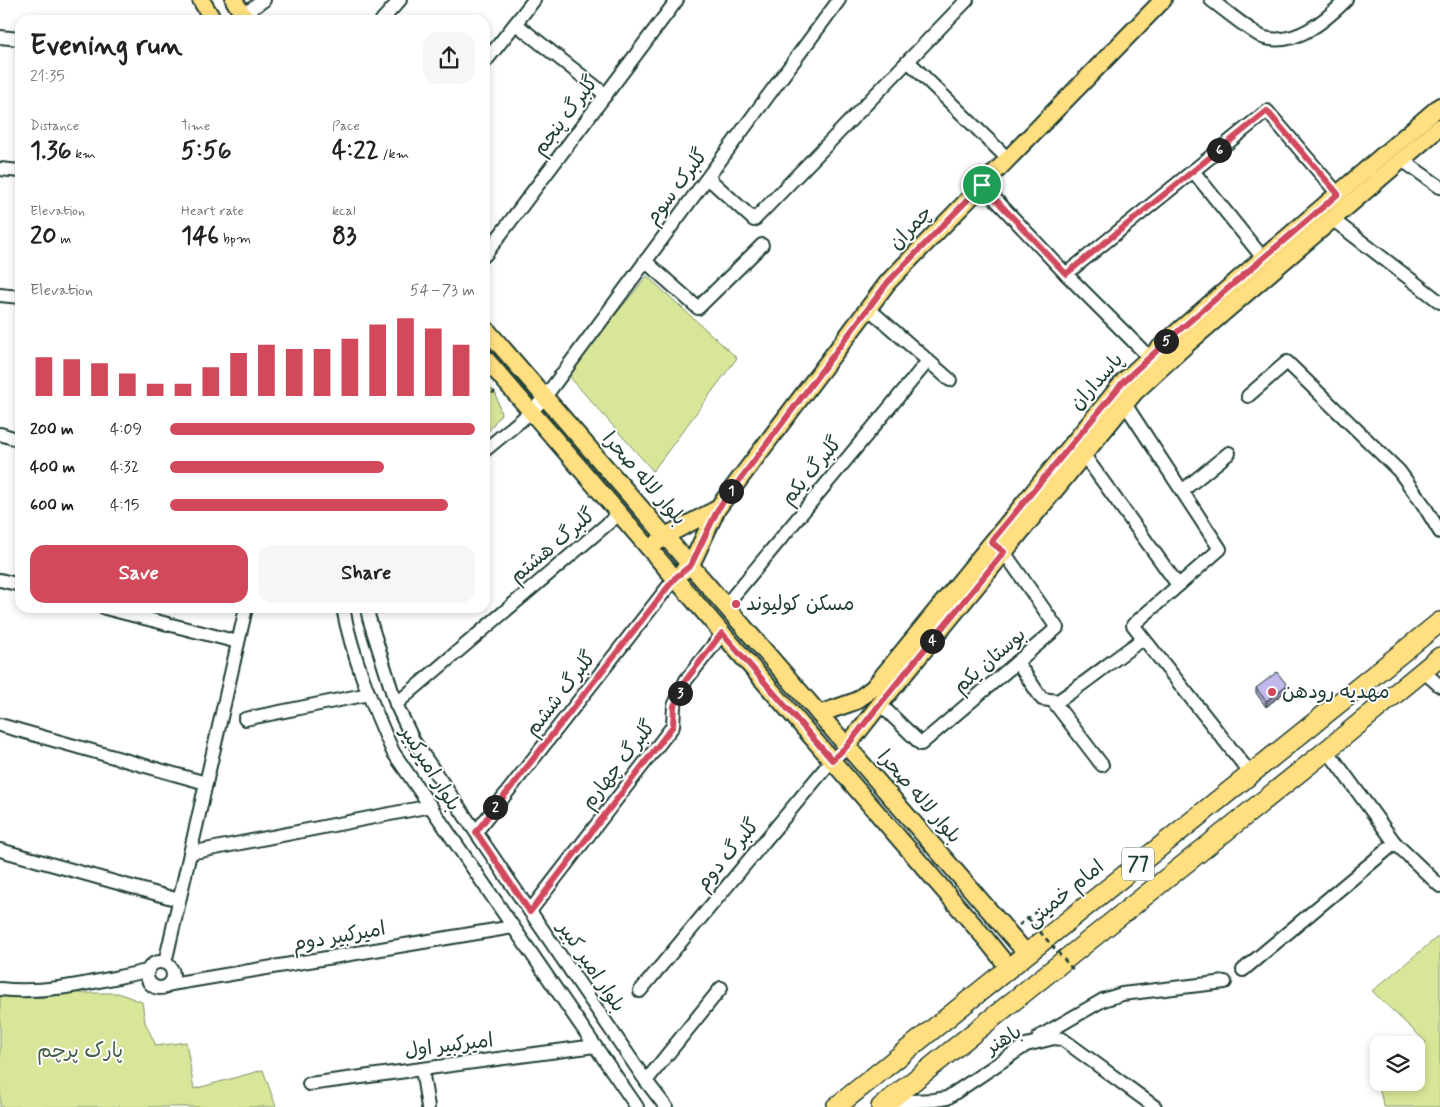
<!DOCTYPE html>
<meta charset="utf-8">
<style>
:root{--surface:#fff;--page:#f6f6f6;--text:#222;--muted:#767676;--accent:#d1495b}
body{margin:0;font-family:Mynerve,"Playpen Sans Arabic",sans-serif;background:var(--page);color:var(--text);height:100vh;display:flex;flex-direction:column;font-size:19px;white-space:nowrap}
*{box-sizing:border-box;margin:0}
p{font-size:16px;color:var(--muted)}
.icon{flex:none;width:28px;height:28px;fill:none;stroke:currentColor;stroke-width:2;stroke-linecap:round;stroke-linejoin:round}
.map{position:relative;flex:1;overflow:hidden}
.sheet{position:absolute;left:15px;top:15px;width:475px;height:598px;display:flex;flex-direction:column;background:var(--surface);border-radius:15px;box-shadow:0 2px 8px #0003}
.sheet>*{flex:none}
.controls{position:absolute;left:1370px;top:1036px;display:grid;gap:10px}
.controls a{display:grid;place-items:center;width:55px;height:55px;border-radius:10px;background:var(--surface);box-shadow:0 2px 8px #0003;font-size:25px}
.pin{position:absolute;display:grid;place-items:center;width:42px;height:42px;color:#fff;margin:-21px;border:2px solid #fff;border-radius:50%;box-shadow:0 1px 5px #0007}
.km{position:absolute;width:25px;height:25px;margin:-12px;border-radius:50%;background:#222;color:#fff;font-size:14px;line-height:25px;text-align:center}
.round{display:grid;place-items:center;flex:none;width:52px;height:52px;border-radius:15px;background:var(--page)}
.summary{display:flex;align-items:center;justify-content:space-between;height:85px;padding:0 15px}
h1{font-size:28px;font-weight:700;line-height:38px}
.stats{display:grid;grid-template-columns:repeat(3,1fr);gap:8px;height:85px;padding:5px 15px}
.stats div{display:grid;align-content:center}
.stats b{font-size:25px;font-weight:700}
.stats small{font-size:14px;font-weight:400}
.stats p{font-size:14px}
.chart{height:140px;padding:10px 15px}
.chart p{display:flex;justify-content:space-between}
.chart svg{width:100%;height:90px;margin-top:5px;stroke:var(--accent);stroke-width:6}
.primary-button{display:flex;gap:10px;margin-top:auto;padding:10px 15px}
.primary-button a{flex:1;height:58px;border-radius:15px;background:var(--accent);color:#fff;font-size:20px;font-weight:700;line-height:58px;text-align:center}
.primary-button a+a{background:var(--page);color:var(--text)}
ul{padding:0 15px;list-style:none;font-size:16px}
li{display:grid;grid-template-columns:80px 60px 1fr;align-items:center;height:38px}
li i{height:12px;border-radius:6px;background:var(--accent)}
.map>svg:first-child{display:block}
.green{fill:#d8e699;stroke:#7c9266}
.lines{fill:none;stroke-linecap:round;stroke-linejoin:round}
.minor-casing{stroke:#1f3d34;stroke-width:16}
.major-casing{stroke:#1f3d34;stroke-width:20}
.highway-casing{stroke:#1f3d34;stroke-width:22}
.path{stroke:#1f3d34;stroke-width:2.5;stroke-dasharray:5 4;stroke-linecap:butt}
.minor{stroke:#fff;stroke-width:12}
.major{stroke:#ffdf80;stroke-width:16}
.highway{stroke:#ffdf80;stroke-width:19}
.path-bridge{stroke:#1f3d34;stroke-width:2.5;stroke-dasharray:5 4;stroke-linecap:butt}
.wall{fill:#a79ec8;stroke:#1f3d34}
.shaded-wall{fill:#8881a3;stroke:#1f3d34}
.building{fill:#c2b8e9;stroke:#1f3d34}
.route-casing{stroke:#fff;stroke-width:10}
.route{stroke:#d1495b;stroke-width:6}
.poi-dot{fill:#d1495b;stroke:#fff;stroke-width:2}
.labels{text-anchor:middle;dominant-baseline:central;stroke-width:4;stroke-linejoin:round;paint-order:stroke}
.shield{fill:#fff;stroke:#627771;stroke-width:1}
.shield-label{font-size:19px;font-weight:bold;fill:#1f3d34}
.street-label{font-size:20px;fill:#1f3d34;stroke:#fff}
.poi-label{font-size:20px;fill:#1f3d34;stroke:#fff;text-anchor:start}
.park-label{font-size:20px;fill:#445f48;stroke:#fff}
</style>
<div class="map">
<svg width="1440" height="1107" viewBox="0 0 1440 1107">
<rect width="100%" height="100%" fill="#fff"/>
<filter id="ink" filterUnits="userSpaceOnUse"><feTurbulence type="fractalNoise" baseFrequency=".02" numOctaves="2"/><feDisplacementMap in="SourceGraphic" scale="10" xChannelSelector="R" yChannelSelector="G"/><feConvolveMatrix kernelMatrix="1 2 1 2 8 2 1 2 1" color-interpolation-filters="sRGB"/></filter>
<g filter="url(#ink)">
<g class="green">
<path d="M647,276L737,358L653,471L567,374Z"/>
<path d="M485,382L496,394L501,414L485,436Z"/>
<path d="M1440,935V1107H1384L1376,1076L1379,1074V1082H1416V1049L1426,1042L1372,991Z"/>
<path d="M0,993H118L142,1002L145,1022L156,1046L186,1042L194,1089L263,1070L276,1107H0Z"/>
</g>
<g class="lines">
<g class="minor-casing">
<g id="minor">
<path d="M1211,0C1221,7 1256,36 1265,38C1296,46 1326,20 1346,0"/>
<path d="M243,15L264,0"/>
<path d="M382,20L400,0"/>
<path d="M516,24L606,95"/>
<path d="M0,37L20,39"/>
<path d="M908,61L1008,159"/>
<path d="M485,62L534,0"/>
<path d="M1402,160L1440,187"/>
<path d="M0,169L20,171"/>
<path d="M1193,171L1263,258"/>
<path d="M708,178L754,220L967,0"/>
<path d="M982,185L1066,274L1149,357"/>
<path d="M1332,219L1440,302"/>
<path d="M485,255L677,0"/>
<path d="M645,261L698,308L762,245"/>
<path d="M1066,274L1267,111L1338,194"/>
<path d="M0,295L20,297"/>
<path d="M868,308L950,380"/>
<path d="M1248,396L1287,362L1399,471L1423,504L1440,532"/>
<path d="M1125,404L1220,549L1133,625L1251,774"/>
<path d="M0,434L20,440"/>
<path d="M485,450L531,412L545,397L839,0"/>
<path d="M1083,454L1178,585"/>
<path d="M1182,491L1229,453"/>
<path d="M0,580L20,585"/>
<path d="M725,606L928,361"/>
<path d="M105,608L238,642"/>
<path d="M343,608C352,656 373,707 393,752L637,1107"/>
<path d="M367,608L369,618L396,704L413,740L646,1081L666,1107"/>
<path d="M1017,662L1042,699L1058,701C1087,682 1114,659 1143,639"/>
<path d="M1423,671L1440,686"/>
<path d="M1053,701L1102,765"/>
<path d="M396,704L619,514"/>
<path d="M880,704L921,744L1057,628L1004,552"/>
<path d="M245,719L369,694"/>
<path d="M0,725L206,783"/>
<path d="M1327,750L1395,843L1440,886"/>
<path d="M476,832L675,578"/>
<path d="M0,850L179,900"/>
<path d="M190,853L431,806"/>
<path d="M530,911L673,726L674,706L686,680L723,633"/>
<circle cx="160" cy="975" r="13"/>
<path d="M165,963L246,608"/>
<path d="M1243,970L1395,843"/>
<path d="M171,984L513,927"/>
<path d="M0,989C49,995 100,980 148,971"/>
<path d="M640,991L832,760L847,746"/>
<path d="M1039,1037L1103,1000L1122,994L1225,982"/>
<path d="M422,1069L428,1107"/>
<path d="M646,1081L721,988"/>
<path d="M309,1084L595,1046"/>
<path d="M888,1102L934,1100L947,1098L1026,1045L1054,1038L1062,1039L1069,1044L1155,1107"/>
</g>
</g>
<g class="major-casing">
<g id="major">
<path d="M201,0L213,20"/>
<path d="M234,0L246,20"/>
<path d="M485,328L1027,954"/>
<path d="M485,358L985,938L1009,968"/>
<path d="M717,509L888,282L1163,0"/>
<path d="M658,542L665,536L717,509L691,565L683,571"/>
<path d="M819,714L856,701L873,688L1124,381L1176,333L1440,106"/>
<path d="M847,746L880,704L1135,392L1186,345L1440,127"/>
</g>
</g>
<g class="highway-casing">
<g id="highway">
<path d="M836,1107L1440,622"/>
<path d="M881,1107L1327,750L1440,657"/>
</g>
</g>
<g class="path">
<path d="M485,399L495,391"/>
<path d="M1019,925L1037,911L1044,920"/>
</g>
<use href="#minor" class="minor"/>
<use href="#major" class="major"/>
<use href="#highway" class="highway"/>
<path class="path-bridge" d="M1028,918L1075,972"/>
</g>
<path class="wall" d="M1256,688L1287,690L1266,707L1256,693Z"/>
<path class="shaded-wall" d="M1287,685V690L1266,707V701Z"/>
<path class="building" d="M1277,672L1287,685L1266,701L1256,688Z"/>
</g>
<g class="lines" filter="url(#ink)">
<g class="route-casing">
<path id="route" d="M1267,111L1338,194L1176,333L1124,381L991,542L1004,552L880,704L847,746L832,760L722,633L686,680L674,706L673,726L530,912L476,832L675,578L691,565L718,509L888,282L982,185L1066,274Z"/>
</g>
<use href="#route" class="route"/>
</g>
<g class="poi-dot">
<circle cx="736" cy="604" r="5"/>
<circle cx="1272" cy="692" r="5"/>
</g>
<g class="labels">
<rect class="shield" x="1122" y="847.5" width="32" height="33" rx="4"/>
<g class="shield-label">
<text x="1138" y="864">77</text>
</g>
<g class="street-label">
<text transform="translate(566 116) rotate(-53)">گلبرگ پنجم</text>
<text transform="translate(677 187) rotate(-53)">گلبرک سوم</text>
<text transform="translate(911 228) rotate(-46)">چمران</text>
<text transform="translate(1097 382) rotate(-48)">پاسداران</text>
<text transform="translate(812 471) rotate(-50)">گلبرگ یکم</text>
<text transform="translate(644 479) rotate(49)">بلوار لاله صحرا</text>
<text transform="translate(553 546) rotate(-40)">گلبرگ هشتم</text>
<text transform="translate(990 661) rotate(-41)">بوستان یکم</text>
<text transform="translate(561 694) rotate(-52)">گلبرگ ششم</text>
<text transform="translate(619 765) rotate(-52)">گلبرگ چهارم</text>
<text transform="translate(430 769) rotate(58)">بلوار امیرکبیر</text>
<text transform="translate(919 797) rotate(49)">بلوار لاله صحرا</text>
<text transform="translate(728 855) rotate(-50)">گلبرگ دوم</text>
<text transform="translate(1065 894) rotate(-39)">امام خمینی</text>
<text transform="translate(339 937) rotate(-10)">امیرکبیر دوم</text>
<text transform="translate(591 967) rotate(56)">بلوار امیر کبیر</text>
<text transform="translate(1004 1040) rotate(-31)">باهنر</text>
<text transform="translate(449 1046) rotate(-7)">امیرکبیر اول</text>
</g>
<g class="poi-label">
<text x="746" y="604">مسکن کولیوند</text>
<text x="1282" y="692">مهدیه رودهن</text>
</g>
<g class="park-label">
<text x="80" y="1051">پارک پرچم</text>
</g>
</g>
</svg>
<div class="controls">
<a><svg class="icon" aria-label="layers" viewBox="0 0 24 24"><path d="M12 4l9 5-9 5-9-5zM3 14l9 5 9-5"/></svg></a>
</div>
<div class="pin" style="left:982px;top:185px;background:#1e9e55"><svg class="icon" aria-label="arrive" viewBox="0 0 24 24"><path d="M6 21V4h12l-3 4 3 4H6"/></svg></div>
<b class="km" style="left:731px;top:491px">1</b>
<b class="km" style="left:495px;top:807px">2</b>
<b class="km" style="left:680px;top:693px">3</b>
<b class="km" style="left:932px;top:641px">4</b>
<b class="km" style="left:1166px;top:341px">5</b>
<b class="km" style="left:1219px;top:150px">6</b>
<section class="sheet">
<div class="summary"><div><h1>Evening run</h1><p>21:35</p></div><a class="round"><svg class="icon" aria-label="share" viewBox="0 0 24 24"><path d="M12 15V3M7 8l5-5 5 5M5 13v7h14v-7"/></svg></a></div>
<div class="stats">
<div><p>Distance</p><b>1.36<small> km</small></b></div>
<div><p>Time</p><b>5:56</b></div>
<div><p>Pace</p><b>4:22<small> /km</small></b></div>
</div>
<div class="stats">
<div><p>Elevation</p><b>20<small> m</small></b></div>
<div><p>Heart rate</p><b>146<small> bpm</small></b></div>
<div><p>kcal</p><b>83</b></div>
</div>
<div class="chart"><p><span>Elevation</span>54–73 m</p>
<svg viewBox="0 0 160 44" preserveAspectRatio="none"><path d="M5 44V25M15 44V26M25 44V28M35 44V33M45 44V38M55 44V38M65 44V30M75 44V23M85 44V19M95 44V21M105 44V21M115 44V16M125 44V9M135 44V6M145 44V11M155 44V19"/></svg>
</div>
<ul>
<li><b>200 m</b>4:09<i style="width:100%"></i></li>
<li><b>400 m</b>4:32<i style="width:70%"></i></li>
<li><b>600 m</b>4:15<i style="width:91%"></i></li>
</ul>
<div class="primary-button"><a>Save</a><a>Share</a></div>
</section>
</div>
